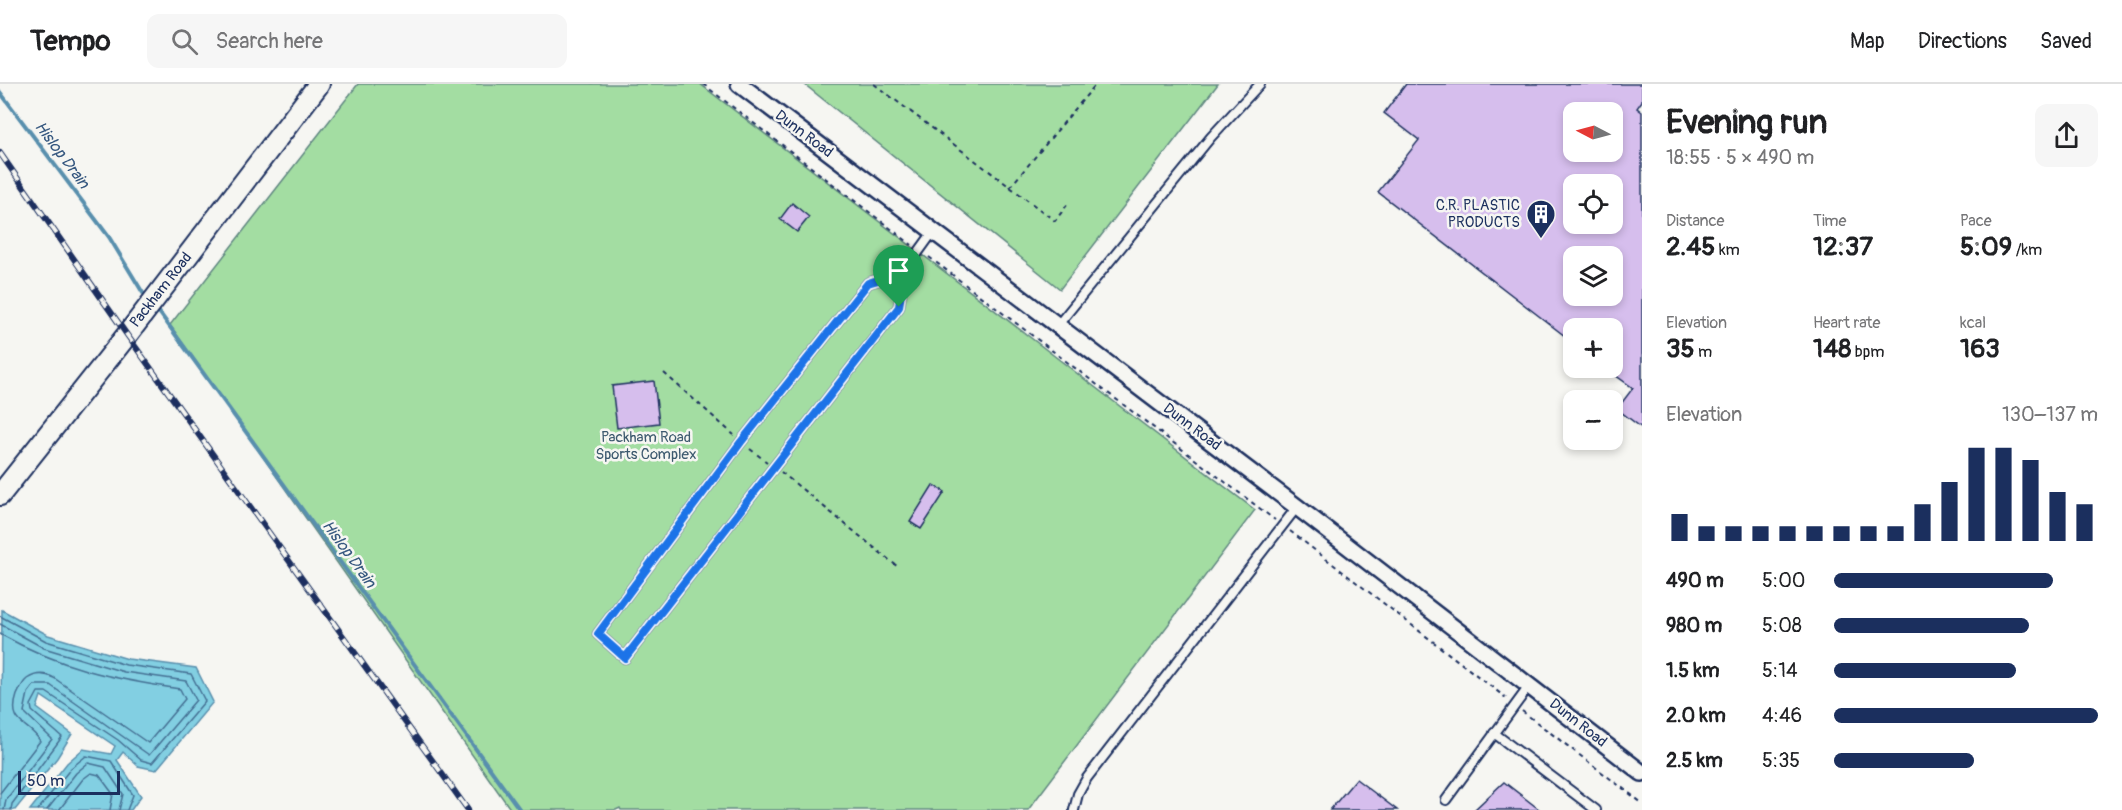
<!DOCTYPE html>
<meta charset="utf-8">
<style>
:root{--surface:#fff;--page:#f6f6f6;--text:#202124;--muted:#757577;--line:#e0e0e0;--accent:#1b2f5e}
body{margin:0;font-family:Pangolin,sans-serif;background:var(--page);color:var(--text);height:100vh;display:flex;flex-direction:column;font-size:22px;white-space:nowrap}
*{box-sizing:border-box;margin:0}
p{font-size:20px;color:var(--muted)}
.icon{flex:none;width:33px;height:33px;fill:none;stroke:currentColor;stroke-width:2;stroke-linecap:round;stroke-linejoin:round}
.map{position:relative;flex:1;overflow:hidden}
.panel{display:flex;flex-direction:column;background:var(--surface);width:480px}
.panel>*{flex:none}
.needle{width:39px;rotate:276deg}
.controls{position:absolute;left:1563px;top:18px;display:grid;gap:12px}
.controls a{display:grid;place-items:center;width:60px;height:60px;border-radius:12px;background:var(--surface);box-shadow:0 3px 9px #0003;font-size:30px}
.scale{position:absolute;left:18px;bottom:15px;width:102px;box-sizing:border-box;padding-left:6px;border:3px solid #1b2f5e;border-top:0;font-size:16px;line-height:21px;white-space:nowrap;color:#1b2f5e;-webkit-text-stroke:4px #f6f6f2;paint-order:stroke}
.pin{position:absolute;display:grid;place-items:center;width:51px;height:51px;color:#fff;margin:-62px -26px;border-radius:50% 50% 50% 0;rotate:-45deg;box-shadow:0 0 6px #0007}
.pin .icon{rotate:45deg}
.round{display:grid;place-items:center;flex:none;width:63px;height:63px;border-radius:12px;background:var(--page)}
.overview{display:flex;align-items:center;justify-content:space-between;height:102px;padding:0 24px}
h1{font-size:33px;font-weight:700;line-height:45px}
.metrics{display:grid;grid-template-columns:repeat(3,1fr);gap:9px;height:102px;padding:6px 24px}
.metrics div{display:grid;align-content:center}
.metrics b{font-size:26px;font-weight:700}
.metrics small{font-size:16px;font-weight:400}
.metrics p{font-size:16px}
.chart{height:168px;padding:12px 24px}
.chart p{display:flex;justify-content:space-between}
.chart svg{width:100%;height:108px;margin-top:6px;stroke:var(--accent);stroke-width:6}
ul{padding:0 24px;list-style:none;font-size:20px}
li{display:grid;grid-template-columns:96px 72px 1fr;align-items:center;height:45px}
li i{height:15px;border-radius:8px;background:var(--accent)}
header{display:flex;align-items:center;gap:36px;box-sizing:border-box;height:84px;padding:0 30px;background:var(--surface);border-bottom:2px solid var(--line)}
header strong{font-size:28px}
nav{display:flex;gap:33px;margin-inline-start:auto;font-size:21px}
.search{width:420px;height:54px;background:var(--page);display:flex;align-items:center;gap:15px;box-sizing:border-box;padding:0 21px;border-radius:12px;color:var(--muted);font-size:22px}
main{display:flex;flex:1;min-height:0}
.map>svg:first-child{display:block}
.green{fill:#a3dda2;stroke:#5f8680;stroke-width:1.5}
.water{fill:#82cfe2;stroke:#598fad;stroke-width:1.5}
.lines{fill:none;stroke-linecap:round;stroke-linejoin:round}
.shore{stroke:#446f93;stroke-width:1.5}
.stream{stroke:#598fad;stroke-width:4}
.building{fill:#d6beed;stroke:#1b2f5e;stroke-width:1.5;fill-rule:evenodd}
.service-casing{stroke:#1b2f5e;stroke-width:12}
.minor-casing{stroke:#1b2f5e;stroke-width:20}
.tertiary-casing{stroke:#1b2f5e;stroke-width:24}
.path{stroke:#1b2f5e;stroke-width:2;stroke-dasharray:4.5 4.5;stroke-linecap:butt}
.service{stroke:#f6f6f2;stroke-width:8}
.minor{stroke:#f6f6f2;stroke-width:15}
.tertiary{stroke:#f6f6f2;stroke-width:20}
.rail-casing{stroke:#1b2f5e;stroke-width:6}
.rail{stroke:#f6f6f2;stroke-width:4;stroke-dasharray:11;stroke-linecap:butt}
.route-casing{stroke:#fff;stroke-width:12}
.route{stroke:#1a73e8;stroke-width:8}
.labels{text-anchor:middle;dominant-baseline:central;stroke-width:5;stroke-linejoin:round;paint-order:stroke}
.street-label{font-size:15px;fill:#1b2f5e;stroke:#f6f6f2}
.poi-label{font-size:15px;fill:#1b2f5e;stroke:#f6f6f2;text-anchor:end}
.park-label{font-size:15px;fill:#3d5a6f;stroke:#f6f6f2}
.water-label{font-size:16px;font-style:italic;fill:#35577f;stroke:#f6f6f2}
</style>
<header>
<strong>Tempo</strong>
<div class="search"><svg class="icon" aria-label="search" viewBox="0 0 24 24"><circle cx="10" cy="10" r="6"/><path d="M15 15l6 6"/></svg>Search here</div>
<nav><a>Map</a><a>Directions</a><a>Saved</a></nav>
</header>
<main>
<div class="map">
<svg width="1642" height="726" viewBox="0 0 1642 726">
<rect width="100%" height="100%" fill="#f6f6f2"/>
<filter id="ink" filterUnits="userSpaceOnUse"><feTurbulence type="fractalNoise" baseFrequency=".0167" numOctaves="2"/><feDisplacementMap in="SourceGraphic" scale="12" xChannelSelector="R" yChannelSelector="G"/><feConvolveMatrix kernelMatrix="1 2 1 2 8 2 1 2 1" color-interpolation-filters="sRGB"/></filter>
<g filter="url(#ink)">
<g class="green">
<path d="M358,0H700L1255,426L1028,726H621L620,724L616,726H511L170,241Z"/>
<path d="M804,0H1218L1060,205Z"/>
</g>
<path class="water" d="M2,526L48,551L128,575L196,584L213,618L156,686L138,682L123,668L117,676L141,712L131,726H30L67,679L83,665L111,670L115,662L41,612L37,624L72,650L57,674L15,726H0Z"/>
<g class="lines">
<g class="shore">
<path d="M0,532L46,557L126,581L191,590L205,617L152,679L141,676L118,656L46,608H38L31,621L32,627L62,653L12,720L11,726"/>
<path d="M0,540L44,564L124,588L186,597L196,616L149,671L50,601H34L28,609L24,628L52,655L6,716L4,726"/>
<path d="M0,550C61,584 112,595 180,605L185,615L148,659L54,594C45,589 36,589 27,595C22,599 20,605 17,611C7,641 30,639 40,657L0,709"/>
<path d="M38,726L71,684L86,672L111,677L133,711L127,726"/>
<path d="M47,726L76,689L88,679L105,683L123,710L119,726"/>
<path d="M59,726L83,695L91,689L99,691L113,710L110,726"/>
</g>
<g class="stream">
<path d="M0,8L109,153L143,209"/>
<path d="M159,228L520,726"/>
</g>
</g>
<g class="building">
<path d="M1406,0H1642V17L1637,24L1642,28V344L1617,325L1633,304L1605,284H1612V244H1574V259L1378,108L1419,56L1384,29ZM1574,28H1612V68H1574ZM1574,100H1612V140H1574ZM1574,172H1612V212H1574Z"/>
<path d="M792,119L809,133L797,148L780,135Z"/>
<path d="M654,297L659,339L617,344L612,302Z"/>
<path d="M933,401L945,408L921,445L910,438Z"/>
<path d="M1356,695L1397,726H1330Z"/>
<path d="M1504,698L1540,726H1474Z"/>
</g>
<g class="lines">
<g class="service-casing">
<g id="service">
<path d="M904,188L868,199L741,358L598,550L625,574L899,223L904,188L933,148"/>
<path d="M1057,242L1211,53L1260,0"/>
<path d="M1494,649L1596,726"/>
<path d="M1446,716L1530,601"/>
<path d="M1074,726L1078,710L1087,694L1297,423"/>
</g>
</g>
<g class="minor-casing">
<path id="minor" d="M739,0L1297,423L1642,689"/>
</g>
<g class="tertiary-casing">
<path id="tertiary" d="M0,411L127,251L319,0"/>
</g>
<g class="path">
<path d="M703,0L912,161"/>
<path d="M874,0L1055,137L1070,117"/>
<path d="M1010,103L1096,0"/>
<path d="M929,173L1275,436"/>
<path d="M664,289L734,351"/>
<path d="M750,365L767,378"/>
<path d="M781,388L898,483"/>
<path d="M1290,447L1506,614"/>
<path d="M1522,627L1642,719"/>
</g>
<use href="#service" class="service"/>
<use href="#minor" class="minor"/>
<use href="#tertiary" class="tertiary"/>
<g class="rail-casing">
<path id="rail" d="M0,69L127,251L468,726"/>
</g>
<use href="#rail" class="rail"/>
</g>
</g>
<g class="lines" filter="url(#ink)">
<g class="route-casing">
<path id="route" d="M904,188L899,223L625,574L598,550L741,358L868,199Z"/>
</g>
<use href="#route" class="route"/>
</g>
<defs>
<g id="building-pin" transform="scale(1.5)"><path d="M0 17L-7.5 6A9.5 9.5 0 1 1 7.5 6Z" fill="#1b2f5e" stroke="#f6f6f2"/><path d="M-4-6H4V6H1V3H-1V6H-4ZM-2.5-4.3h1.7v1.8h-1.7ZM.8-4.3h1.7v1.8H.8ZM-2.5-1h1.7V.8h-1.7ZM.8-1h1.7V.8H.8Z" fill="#fff"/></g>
</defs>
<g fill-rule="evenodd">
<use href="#building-pin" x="1541" y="130"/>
</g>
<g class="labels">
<g class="street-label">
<text transform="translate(804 50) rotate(37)">Dunn Road</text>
<text transform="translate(161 206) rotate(-52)">Packham Road</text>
<text transform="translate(1192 343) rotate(37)">Dunn Road</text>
<text transform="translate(1578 639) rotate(38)">Dunn Road</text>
</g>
<g class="poi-label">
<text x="1520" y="121">C.R. PLASTIC<tspan x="1520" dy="17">PRODUCTS</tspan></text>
</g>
<g class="park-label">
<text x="646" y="353">Packham Road<tspan x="646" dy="17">Sports Complex</tspan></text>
</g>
<g class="water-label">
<text transform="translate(62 71) rotate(53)">Hislop Drain</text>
<text transform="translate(349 470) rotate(54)">Hislop Drain</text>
</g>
</g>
</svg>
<div class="controls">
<a><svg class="needle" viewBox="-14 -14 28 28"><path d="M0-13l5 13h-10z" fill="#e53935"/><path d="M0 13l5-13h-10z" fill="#757577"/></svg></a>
<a><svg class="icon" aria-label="locate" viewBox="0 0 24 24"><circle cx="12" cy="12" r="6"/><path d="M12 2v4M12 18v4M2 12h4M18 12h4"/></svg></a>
<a><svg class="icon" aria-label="layers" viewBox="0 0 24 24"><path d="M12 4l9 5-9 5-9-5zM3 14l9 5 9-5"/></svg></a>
<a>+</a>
<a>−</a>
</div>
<div class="scale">50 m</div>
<div class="pin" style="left:899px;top:223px;background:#1e9e55"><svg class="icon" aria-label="arrive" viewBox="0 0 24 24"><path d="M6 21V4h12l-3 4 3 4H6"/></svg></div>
</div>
<section class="panel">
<div class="overview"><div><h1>Evening run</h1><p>18:55 · 5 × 490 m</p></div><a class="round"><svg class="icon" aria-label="share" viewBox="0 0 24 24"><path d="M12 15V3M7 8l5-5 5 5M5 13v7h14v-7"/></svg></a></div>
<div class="metrics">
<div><p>Distance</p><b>2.45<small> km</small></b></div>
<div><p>Time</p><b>12:37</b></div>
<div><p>Pace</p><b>5:09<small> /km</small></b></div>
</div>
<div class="metrics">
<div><p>Elevation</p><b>35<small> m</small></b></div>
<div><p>Heart rate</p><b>148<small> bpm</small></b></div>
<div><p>kcal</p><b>163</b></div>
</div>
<div class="chart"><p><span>Elevation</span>130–137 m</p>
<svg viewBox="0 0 160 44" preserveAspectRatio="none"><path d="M5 44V33M15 44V38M25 44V38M35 44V38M45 44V38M55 44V38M65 44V38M75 44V38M85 44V38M95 44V29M105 44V20M115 44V6M125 44V6M135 44V11M145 44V24M155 44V29"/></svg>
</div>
<ul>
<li><b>490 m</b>5:00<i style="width:83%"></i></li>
<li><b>980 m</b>5:08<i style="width:74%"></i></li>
<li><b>1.5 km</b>5:14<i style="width:69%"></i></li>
<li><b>2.0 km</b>4:46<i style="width:100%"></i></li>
<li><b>2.5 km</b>5:35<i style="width:53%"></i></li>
</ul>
</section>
</main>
